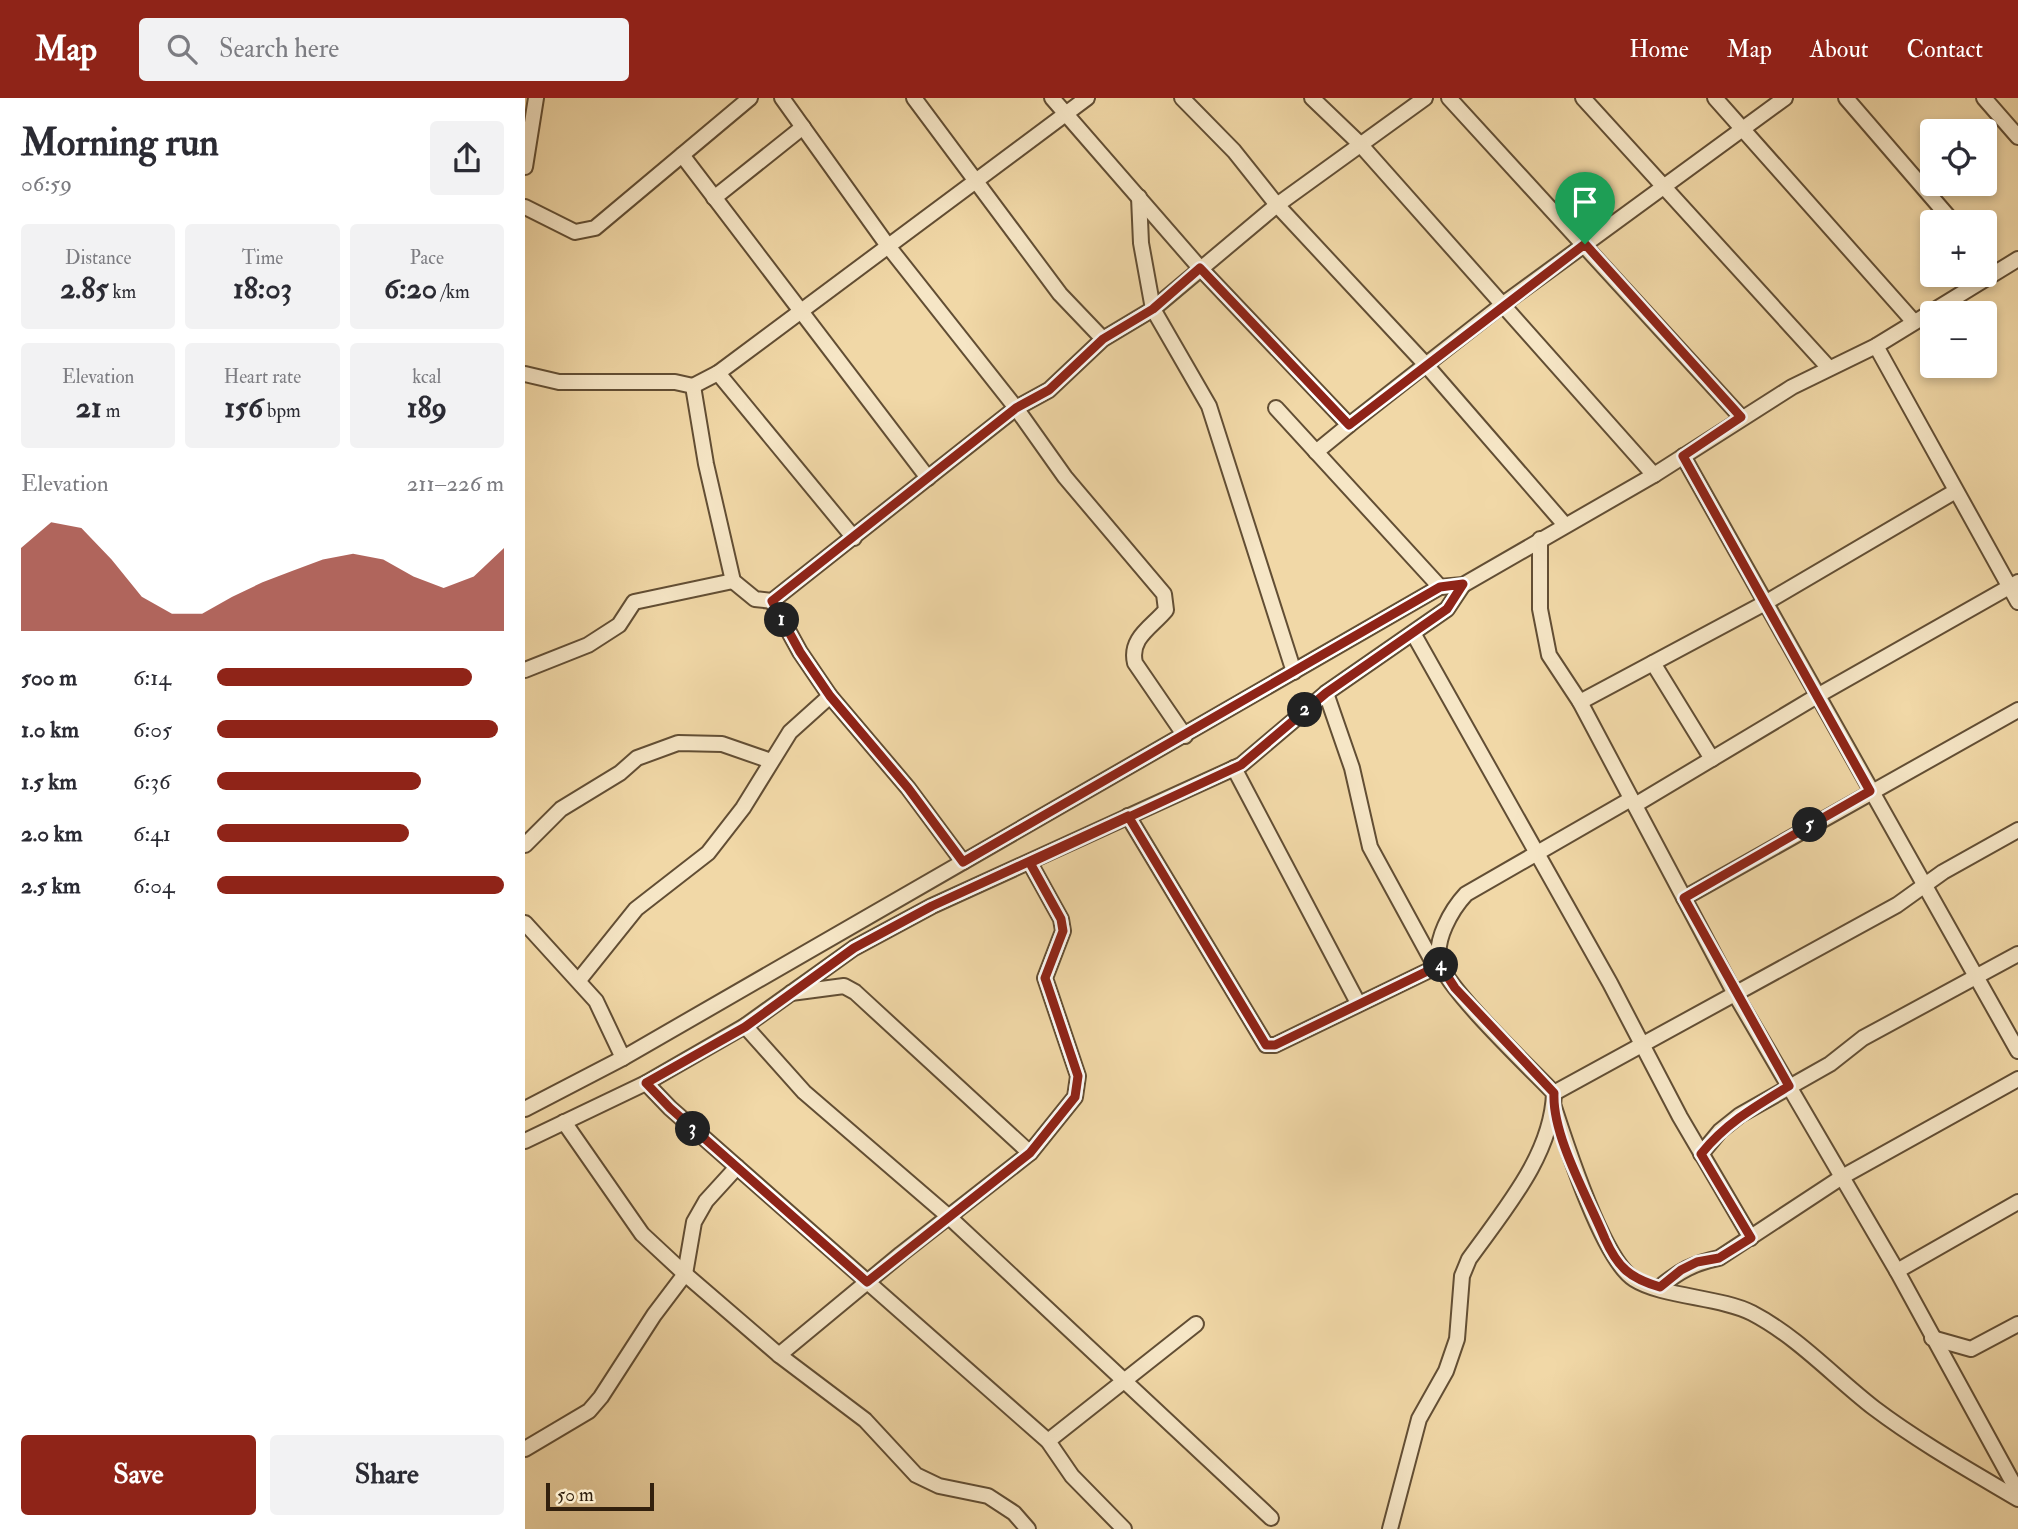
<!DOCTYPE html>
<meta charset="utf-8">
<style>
:root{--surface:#fff;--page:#f2f2f3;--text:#2b2b33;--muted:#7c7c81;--accent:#8f2418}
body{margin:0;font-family:"IM FELL Double Pica",serif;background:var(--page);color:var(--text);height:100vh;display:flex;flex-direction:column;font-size:26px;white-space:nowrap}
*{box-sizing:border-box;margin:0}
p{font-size:23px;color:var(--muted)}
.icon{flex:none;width:38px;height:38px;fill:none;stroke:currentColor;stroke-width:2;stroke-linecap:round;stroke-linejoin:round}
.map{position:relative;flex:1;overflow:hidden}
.panel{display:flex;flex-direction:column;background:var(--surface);width:525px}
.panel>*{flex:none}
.buttons{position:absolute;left:1395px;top:21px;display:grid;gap:14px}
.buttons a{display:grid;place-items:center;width:77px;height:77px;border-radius:7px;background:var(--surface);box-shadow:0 4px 10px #0003;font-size:35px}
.scale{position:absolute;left:21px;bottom:18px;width:108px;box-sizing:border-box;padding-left:7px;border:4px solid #32200d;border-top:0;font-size:19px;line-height:24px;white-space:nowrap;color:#32200d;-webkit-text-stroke:5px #f6e6c6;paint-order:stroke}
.pin{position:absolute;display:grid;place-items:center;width:60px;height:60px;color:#fff;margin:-72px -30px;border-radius:50% 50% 50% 0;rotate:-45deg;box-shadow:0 0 7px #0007}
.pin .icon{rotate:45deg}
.km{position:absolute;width:35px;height:35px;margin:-18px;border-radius:50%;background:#222;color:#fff;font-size:19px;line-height:35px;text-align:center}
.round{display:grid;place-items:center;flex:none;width:74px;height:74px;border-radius:7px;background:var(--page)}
.headline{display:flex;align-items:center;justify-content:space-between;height:119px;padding:0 21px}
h1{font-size:38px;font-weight:700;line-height:52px}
.stats{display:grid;grid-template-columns:repeat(3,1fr);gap:10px;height:119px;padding:7px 21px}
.stats div{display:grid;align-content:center;border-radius:7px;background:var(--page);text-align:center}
.stats b{font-size:30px;font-weight:700}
.stats small{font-size:19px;font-weight:400}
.stats p{font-size:19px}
.chart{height:196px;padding:14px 21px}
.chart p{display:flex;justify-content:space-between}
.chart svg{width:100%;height:126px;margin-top:7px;fill:var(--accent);opacity:.7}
.primary-button{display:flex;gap:14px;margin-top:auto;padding:14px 21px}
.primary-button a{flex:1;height:80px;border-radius:7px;background:var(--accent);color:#fff;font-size:28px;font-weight:700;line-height:80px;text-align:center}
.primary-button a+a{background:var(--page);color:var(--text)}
ul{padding:0 21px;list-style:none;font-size:23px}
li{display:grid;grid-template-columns:112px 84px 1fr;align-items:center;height:52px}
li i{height:18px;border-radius:9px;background:var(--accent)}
header{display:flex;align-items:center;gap:42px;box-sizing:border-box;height:98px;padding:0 35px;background:var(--accent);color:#fff}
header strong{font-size:33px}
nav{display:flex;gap:38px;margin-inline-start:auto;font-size:24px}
.search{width:490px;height:63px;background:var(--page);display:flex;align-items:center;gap:18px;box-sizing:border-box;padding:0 24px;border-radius:7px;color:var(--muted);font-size:26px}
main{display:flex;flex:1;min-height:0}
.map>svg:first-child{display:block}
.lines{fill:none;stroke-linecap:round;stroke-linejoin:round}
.minor-casing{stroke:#624e34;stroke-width:18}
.minor{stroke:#f6e6c6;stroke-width:14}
.route-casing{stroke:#fff;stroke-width:14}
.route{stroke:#8f2418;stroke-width:9}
</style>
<header>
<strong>Map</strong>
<div class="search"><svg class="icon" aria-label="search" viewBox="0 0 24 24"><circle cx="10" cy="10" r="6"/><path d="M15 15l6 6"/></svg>Search here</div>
<nav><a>Home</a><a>Map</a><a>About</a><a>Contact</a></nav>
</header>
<main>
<section class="panel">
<div class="headline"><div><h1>Morning run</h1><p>06:59</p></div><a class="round"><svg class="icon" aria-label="share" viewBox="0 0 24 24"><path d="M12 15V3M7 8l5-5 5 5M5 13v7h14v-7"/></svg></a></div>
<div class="stats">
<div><p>Distance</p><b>2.85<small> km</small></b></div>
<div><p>Time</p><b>18:03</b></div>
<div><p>Pace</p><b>6:20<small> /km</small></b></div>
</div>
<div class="stats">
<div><p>Elevation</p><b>21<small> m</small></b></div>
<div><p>Heart rate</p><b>156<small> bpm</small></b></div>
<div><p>kcal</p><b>189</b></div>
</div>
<div class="chart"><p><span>Elevation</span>211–226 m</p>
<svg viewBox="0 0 160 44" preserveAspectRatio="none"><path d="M0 44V15L10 6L20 8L30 19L40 32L50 38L60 38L70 32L80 27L90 23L100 19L110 17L120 19L130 25L140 29L150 25L160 15V44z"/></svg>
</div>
<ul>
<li><b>500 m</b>6:14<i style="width:89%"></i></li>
<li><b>1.0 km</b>6:05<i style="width:98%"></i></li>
<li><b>1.5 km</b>6:36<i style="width:71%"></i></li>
<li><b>2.0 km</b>6:41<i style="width:67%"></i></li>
<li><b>2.5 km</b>6:04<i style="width:100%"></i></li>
</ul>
<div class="primary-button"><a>Save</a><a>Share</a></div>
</section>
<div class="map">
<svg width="1493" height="1431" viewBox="0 0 1493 1431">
<rect width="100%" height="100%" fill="#f1d8a7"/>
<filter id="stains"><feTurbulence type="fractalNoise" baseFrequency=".00286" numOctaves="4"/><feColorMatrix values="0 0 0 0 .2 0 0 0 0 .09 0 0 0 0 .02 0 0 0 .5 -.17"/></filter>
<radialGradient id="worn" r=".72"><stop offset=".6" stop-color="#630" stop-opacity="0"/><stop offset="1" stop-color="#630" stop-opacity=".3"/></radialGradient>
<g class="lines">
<g class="minor-casing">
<g id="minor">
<path d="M257,0L363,148L491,310L540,379L639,496L641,512C627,529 604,540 610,565L660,638"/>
<path d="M389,0L535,196L578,241"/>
<path d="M527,0L675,170L824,327L977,207L1260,0"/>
<path d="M657,0L709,53L752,107L902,268L1040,427"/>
<path d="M787,0L834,45L1129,377"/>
<path d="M924,0L1216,319"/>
<path d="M1058,0L1304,270"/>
<path d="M1190,0L1389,224"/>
<path d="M1321,0L1428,124"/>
<path d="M1459,0L1493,39"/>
<path d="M157,57L403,380"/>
<path d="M0,69L11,0"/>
<path d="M614,99L616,145L628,211L684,308L769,574"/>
<path d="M189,100L278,29"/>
<path d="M0,109L50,134L70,130L225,0"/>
<path d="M1351,248L1493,504"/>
<path d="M193,275L329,440"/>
<path d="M0,276L34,284H150L168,288L181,366L208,483L230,501L247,503L491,310L524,292L578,241L628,211L752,107L900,0"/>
<path d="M168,288L193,275L562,0"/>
<path d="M751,310L915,489"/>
<path d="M791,354L824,327"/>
<path d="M1158,358L1493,953"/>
<path d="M1015,441V511L1024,557L1055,604L1210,896L1372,1173L1493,1394"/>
<path d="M247,503L275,554L305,598L383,690L438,764"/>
<path d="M888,535L1085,885L1155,1019L1226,1140"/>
<path d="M1128,565L1187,661"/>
<path d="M0,572L63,547L94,527L109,504L208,483"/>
<path d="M801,595L827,670L845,749L911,870"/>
<path d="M1055,604L1240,505L1429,394"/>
<path d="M709,670L833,905"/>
<path d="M1110,707L1292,598L1493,484"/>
<path d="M603,718L741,947H750L915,867"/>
<path d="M0,747L36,711L95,675L112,660L153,645L197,646L246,663"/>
<path d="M1159,800L1493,612"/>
<path d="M0,825L71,903L98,960"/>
<path d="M54,882L111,811L183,755L218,710L265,634L305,598"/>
<path d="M266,895L319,888L330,894L505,1055"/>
<path d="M220,928L279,994L423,1118L746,1420"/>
<path d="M121,985L145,1010L523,1343L547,1378L599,1431"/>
<path d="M1029,995L1372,807L1418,774L1493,732"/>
<path d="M1029,1009C1041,1046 1078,1162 1109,1181C1137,1199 1196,1199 1227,1215C1273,1239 1309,1279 1349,1310C1394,1344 1444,1372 1493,1401"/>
<path d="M0,1011L98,960L915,489L938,487L1129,377L1267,289L1351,248L1493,161"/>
<path d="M39,1024L117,1136L160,1176L254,1257L340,1322L391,1377L414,1388L463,1398L489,1415L503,1431"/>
<path d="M0,1043L121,985L220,928L329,850L407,808L716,667L801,595L922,511L938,487"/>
<path d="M1176,1056L1195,1033L1215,1017L1305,966L1338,940L1493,856"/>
<path d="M1372,1173L1493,1104"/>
<path d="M1135,1189C1154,1173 1169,1165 1194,1160L1317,1079L1493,981"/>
<path d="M1407,1240L1446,1251L1493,1226"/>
<path d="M254,1257L376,1156L505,1055L550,999L553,978L520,880L538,833L536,821L505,765"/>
<path d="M523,1343L671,1226"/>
<path d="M0,1351L64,1313L76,1299L129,1217L160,1176L169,1124L181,1103L212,1069"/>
<path d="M865,1431L894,1321L921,1273L932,1241L937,1178L944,1161C979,1112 1027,1057 1029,995C1005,970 923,892 915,865C908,843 927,811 941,796L1106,701"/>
</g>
</g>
<use href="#minor" class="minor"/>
</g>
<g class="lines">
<g class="route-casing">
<path id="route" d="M1060,146L824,327L675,170L628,211L578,241L524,292L491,310L247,503L275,554L305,598L383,690L438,764L915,489L938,486L922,511L801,595L716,667L505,765L536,821L538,833L520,880L553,978L550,999L505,1055L342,1184L145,1010L121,985L220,929L329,850L407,808L603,718L741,947H750L915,867L930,890L1029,995C1027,1038 1063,1100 1080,1141C1093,1170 1105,1180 1135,1189L1156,1172L1172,1164L1194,1160L1226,1140L1176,1056C1201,1025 1231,1008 1264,988L1159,800L1345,693L1158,358L1216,319L1060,146"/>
</g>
<use href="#route" class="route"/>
</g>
<rect width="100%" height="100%" filter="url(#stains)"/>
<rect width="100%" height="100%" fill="url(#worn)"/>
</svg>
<div class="buttons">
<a><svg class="icon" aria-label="locate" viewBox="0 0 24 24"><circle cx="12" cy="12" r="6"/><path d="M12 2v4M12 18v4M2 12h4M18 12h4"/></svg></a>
<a>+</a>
<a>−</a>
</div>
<div class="scale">50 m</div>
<div class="pin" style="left:1060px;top:146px;background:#1e9e55"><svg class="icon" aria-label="arrive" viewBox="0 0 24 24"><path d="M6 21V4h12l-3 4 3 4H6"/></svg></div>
<b class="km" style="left:257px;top:522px">1</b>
<b class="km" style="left:780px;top:612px">2</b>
<b class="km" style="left:168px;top:1031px">3</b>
<b class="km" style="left:916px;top:867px">4</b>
<b class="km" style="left:1285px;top:727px">5</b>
</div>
</main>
